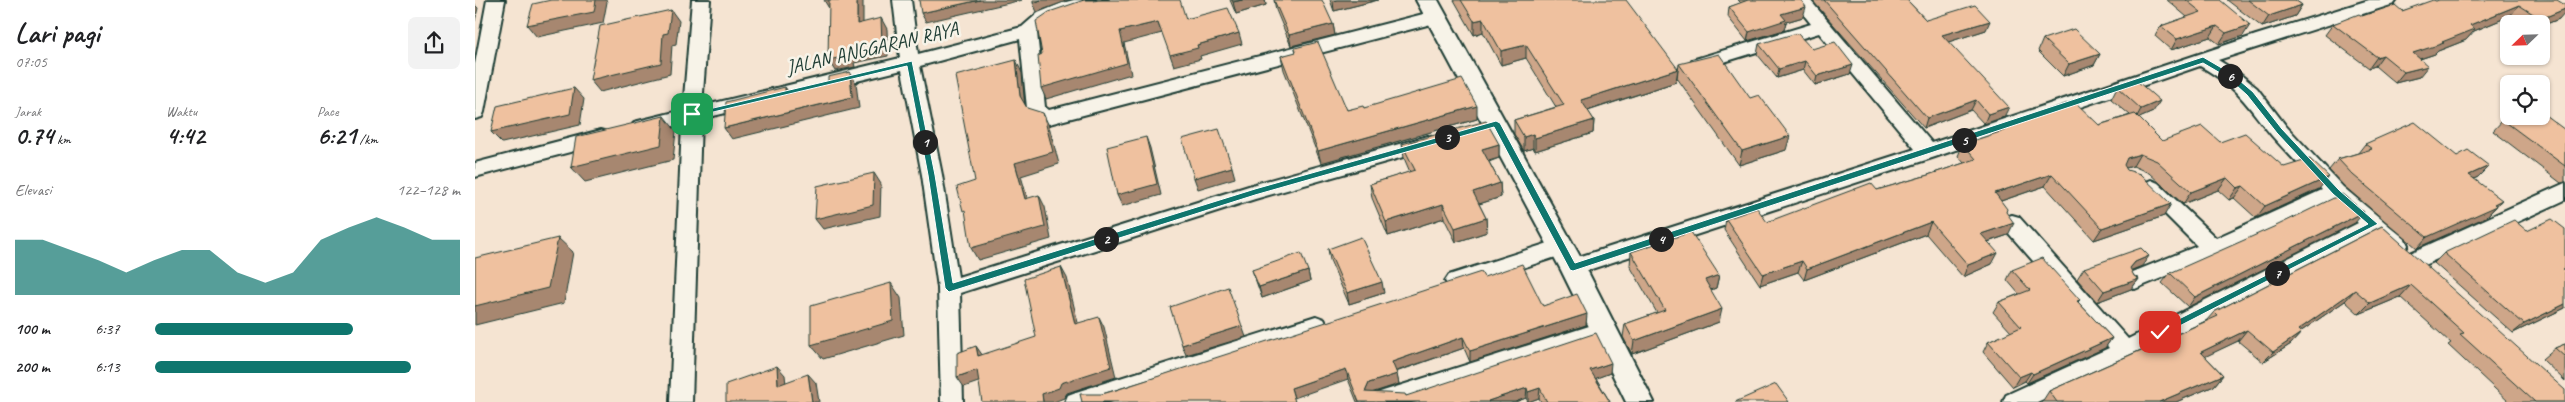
<!DOCTYPE html>
<html lang="id">
<meta charset="utf-8">
<style>
:root{--surface:#fff;--page:#f2f2f2;--text:#202124;--muted:#757577;--accent:#0f766e}
body{margin:0;font-family:Caveat,sans-serif;background:var(--page);color:var(--text);height:100vh;display:flex;flex-direction:column;font-size:19px;white-space:nowrap}
*{box-sizing:border-box;margin:0}
p{font-size:16px;color:var(--muted)}
.icon{flex:none;width:28px;height:28px;fill:none;stroke:currentColor;stroke-width:2;stroke-linecap:round;stroke-linejoin:round}
.map{position:relative;flex:1;overflow:hidden}
.panel{display:flex;flex-direction:column;background:var(--surface);width:475px}
.panel>*{flex:none}
.needle{width:32px;rotate:247deg}
.buttons{position:absolute;left:2025px;top:15px;display:grid;gap:10px}
.buttons a{display:grid;place-items:center;width:50px;height:50px;border-radius:8px;background:var(--surface);box-shadow:0 1px 4px #0004;font-size:25px}
.pin{position:absolute;display:grid;place-items:center;width:42px;height:42px;color:#fff;margin:-21px;border-radius:10px;box-shadow:0 2px 8px #0006}
.km{position:absolute;width:25px;height:25px;margin:-12px;border-radius:50%;background:#222;color:#fff;font-size:14px;line-height:25px;text-align:center}
.round{display:grid;place-items:center;flex:none;width:52px;height:52px;border-radius:8px;background:var(--page)}
.overview{display:flex;align-items:center;justify-content:space-between;height:85px;padding:0 15px}
h1{font-size:28px;font-weight:600;line-height:38px}
.metrics{display:grid;grid-template-columns:repeat(3,1fr);gap:8px;height:85px;padding:5px 15px}
.metrics div{display:grid;align-content:center}
.metrics b{font-size:25px;font-weight:600}
.metrics small{font-size:14px;font-weight:400}
.metrics p{font-size:14px}
.chart{height:140px;padding:10px 15px}
.chart p{display:flex;justify-content:space-between}
.chart svg{width:100%;height:90px;margin-top:5px;fill:var(--accent);opacity:.7}
ul{padding:0 15px;list-style:none;font-size:16px}
li{display:grid;grid-template-columns:80px 60px 1fr;align-items:center;height:38px}
li i{height:12px;border-radius:6px;background:var(--accent)}
main{display:flex;flex:1;min-height:0}
.map>svg:first-child{display:block}
.lines{fill:none;stroke-linecap:round;stroke-linejoin:round}
.minor-casing{stroke:#1f3d34;stroke-width:4}
.tertiary-casing{stroke:#1f3d34;stroke-width:4}
.minor{fill:#f7f3e8;fill-rule:evenodd}
.tertiary{fill:#f7f3e8;fill-rule:evenodd}
.wall{fill:#cea689;stroke:#1f3d34}
.shaded-wall{fill:#a7876f;stroke:#1f3d34}
.building{fill:#efc19f;stroke:#1f3d34}
.route{fill:#0f766e;stroke:#fff}
.labels{text-anchor:middle;dominant-baseline:central;stroke-width:5;stroke-linejoin:round;paint-order:stroke}
.street-label{font-size:20px;fill:#1f3d34;stroke:#f7f3e8}
</style>
<main>
<section class="panel">
<div class="overview"><div><h1>Lari pagi</h1><p>07:05</p></div><a class="round"><svg class="icon" aria-label="share" viewBox="0 0 24 24"><path d="M12 15V3M7 8l5-5 5 5M5 13v7h14v-7"/></svg></a></div>
<div class="metrics">
<div><p>Jarak</p><b>0.74<small> km</small></b></div>
<div><p>Waktu</p><b>4:42</b></div>
<div><p>Pace</p><b>6:21<small> /km</small></b></div>
</div>
<div class="chart"><p><span>Elevasi</span>122–128 m</p>
<svg viewBox="0 0 160 44" preserveAspectRatio="none"><path d="M0 44V17L10 17L20 22L30 27L40 33L50 27L60 22L70 22L80 33L90 38L100 33L110 17L120 11L130 6L140 11L150 17L160 17V44z"/></svg>
</div>
<ul>
<li><b>100 m</b>6:37<i style="width:65%"></i></li>
<li><b>200 m</b>6:13<i style="width:84%"></i></li>
</ul>
</section>
<div class="map">
<svg width="2090" height="402" viewBox="0 0 2090 402">
<rect width="100%" height="100%" fill="#f5e4d2"/>
<filter id="ink" filterUnits="userSpaceOnUse"><feTurbulence type="fractalNoise" baseFrequency=".02" numOctaves="2"/><feDisplacementMap in="SourceGraphic" scale="10" xChannelSelector="R" yChannelSelector="G"/><feConvolveMatrix kernelMatrix="1 2 1 2 8 2 1 2 1" color-interpolation-filters="sRGB"/></filter>
<g filter="url(#ink)">
<g class="lines">
<g class="minor-casing">
<g id="minor">
<path d="M12,0H30L9,112L7,117L0,119V64Z"/>
<path d="M217,0H235L227,106L425,58L418,0H436L443,54L547,27L563,13L587,3L599,0H633L630,4C604,11 582,15 562,33L570,107L574,110L960,11L966,13L969,17L966,21L960,23L574,124L558,119L552,108L545,39L445,66L467,175L483,277L780,184L953,136L960,138L963,143L960,148L780,199L485,293L488,402H466L463,288L447,175L427,70L226,119L217,402H195L207,124L166,134L159,132L157,127L159,122L208,110Z"/>
<path d="M1317,0H1335L1457,143L1781,35L1894,0H1922L1919,4L1743,60L1761,71L1782,88L1811,126L1868,187L1930,239L1933,245L1930,251C1916,255 1907,243 1897,234L1658,358L1562,402H1528L1531,395L1634,348L1530,229L1527,223L1530,217L1537,215L1544,217L1653,339L1883,223L1859,202L1794,234L1667,286L1660,289L1653,286L1649,280L1653,274L1722,246L1669,193L1666,188L1669,183L1676,180L1683,183L1741,238L1847,190C1831,172 1813,154 1797,136C1770,103 1764,88 1725,66L1460,157L1098,275L1091,273L1088,267L1091,261L1440,149L1344,33L1223,70L1217,68L1214,64L1217,60L1336,24Z"/>
<path d="M126,130L133,132L136,137L133,142L0,177V163Z"/>
<path d="M2090,183V200L1947,266L1940,268L1933,266L1930,260L1933,254Z"/>
<path d="M1086,239L1093,241L1096,247L1093,253L981,290L974,287L970,281L974,275Z"/>
<path d="M841,316L849,319L852,325L849,331L632,402H590L593,395L601,392Z"/>
<path d="M1130,321L1138,324L1141,330L1138,336L936,402H894L897,395L905,392Z"/>
</g>
</g>
<g class="tertiary-casing">
<path id="tertiary" d="M941,0H963L1107,260L1179,402H1151L1086,270Z"/>
</g>
<use href="#minor" class="minor"/>
<use href="#tertiary" class="tertiary"/>
</g>
<g class="wall">
<path d="M755,0H790L791,5L761,14Z"/>
<path d="M799,0L858,24L860,35L816,46L801,10Z"/>
<path d="M855,0H903L859,11Z"/>
<path d="M979,0H1089L1203,69L1201,82L1113,111L1119,120L1118,133L1060,151L1058,148L1049,151L1039,134V120L1081,107L1051,58L1026,65L1008,32L999,35Z"/>
<path d="M1263,0H1326L1328,17L1311,22L1309,30L1272,41L1253,17L1254,7L1266,3Z"/>
<path d="M1337,0H1432L1451,20L1511,30L1473,42L1529,117L1509,124L1496,110L1449,128Z"/>
<path d="M1692,0H1745L1768,36L1744,44L1735,37L1696,50L1680,36L1686,26L1712,17Z"/>
<path d="M1752,0H1820L1827,5L1820,16L1787,27Z"/>
<path d="M2082,0L2084,19L2066,26V24H2047L2035,16L1999,31L1991,40L1963,51L1960,54L1945,59L1944,77L1920,83L1900,66L1894,68L1850,35L1858,24L1887,16L1927,11L1961,1Z"/>
<path d="M1568,39L1625,54L1619,65L1588,76L1563,51Z"/>
<path d="M1284,44L1337,49L1375,74L1340,85L1328,70L1302,78L1282,54Z"/>
<path d="M820,48L872,110L889,108L1002,119L846,163L809,70L806,56L821,53Z"/>
<path d="M1204,64L1311,150L1264,165L1202,78Z"/>
<path d="M1642,87L1678,112L1664,118L1687,141L1745,142L1809,167L1844,189L1781,218L1759,198L1754,200L1743,190L1708,204L1674,173L1658,166L1650,168L1689,216L1619,240L1570,186L1526,201L1531,212L1533,235L1513,242L1517,264L1488,277L1451,234L1329,280L1323,272L1285,285L1249,230L1251,219L1292,222L1402,190L1453,175L1489,163L1483,156L1488,144L1525,132L1528,126L1624,125L1655,115L1636,99Z"/>
<path d="M2028,120L2090,130V182L2086,183L2018,131Z"/>
<path d="M927,144H1024V158L1014,162L1025,183L1026,197L1004,204L1011,218L1012,232L981,242L969,218L913,236L897,198L895,184L935,172L929,158Z"/>
<path d="M1890,144L1982,156L2014,166L2003,177L1999,179L2022,206L2011,217L1942,248L1869,186L1854,170L1863,159L1883,153Z"/>
<path d="M1880,223L1713,307L1687,283L1695,273Z"/>
<path d="M1907,226L2090,402H2034L1973,345L1976,343L1925,297L1884,314L1870,301L1825,332L1826,333L1816,344L1788,362L1763,341L1730,356L1748,375L1739,386L1701,402H1567L1574,391L1731,321L1739,312Z"/>
<path d="M2052,231L2090,308L2038,333L1959,263L1969,253Z"/>
<path d="M853,249L909,293L874,304L855,260Z"/>
<path d="M1156,252L1244,275L1241,288L1236,290L1244,322L1157,354L1148,337L1150,324L1182,313L1155,266Z"/>
<path d="M1667,266L1656,271L1659,276L1664,279L1656,289L1622,302L1602,279L1609,268Z"/>
<path d="M777,270L833,271L835,281L787,298Z"/>
<path d="M1537,270L1605,300L1603,302L1637,338L1630,348L1552,383L1550,381L1538,387L1508,352L1513,342L1536,332L1518,312L1524,302L1544,294L1532,280Z"/>
<path d="M1009,277L1068,306L1111,325L995,362L989,348L921,372L924,384L898,393L931,396L1135,373L1121,378L1135,402H1066L1064,398L1053,402L1051,398L1040,402H882L873,379L627,394Z"/>
<path d="M2090,344V381L2067,359L2080,348Z"/>
</g>
<g class="shaded-wall">
<path d="M121,0H131L132,2L128,23L62,37L52,25Z"/>
<path d="M349,0H356L355,10Z"/>
<path d="M382,0H388V35L382,24Z"/>
<path d="M505,0H547L451,22L446,13Z"/>
<path d="M566,0H594L562,12L558,3Z"/>
<path d="M767,0H790L791,5L761,14L758,2Z"/>
<path d="M862,0H903L859,11L858,1Z"/>
<path d="M0,5L3,8L0,21Z"/>
<path d="M1827,5L1820,16L1787,27L1794,16Z"/>
<path d="M2044,5L2035,16L1999,31L1991,40L1963,51L1960,54L1929,64L1938,53L1967,42L1995,25Z"/>
<path d="M1331,7L1328,17L1311,22L1309,30L1272,41L1274,32L1306,14Z"/>
<path d="M2090,9V12L2084,19L2066,26V24H2061L2066,19Z"/>
<path d="M196,10L204,21L201,44L197,45L195,74L125,92L115,80L188,34Z"/>
<path d="M406,18L412,29L413,56L379,63L380,67L360,71L353,60L373,52Z"/>
<path d="M1008,19V32L999,35V21Z"/>
<path d="M1515,21L1511,30L1464,45L1467,35Z"/>
<path d="M683,22L687,33L649,43L656,74L571,99L566,88L645,31Z"/>
<path d="M858,24L860,35L816,46L814,35Z"/>
<path d="M1775,25L1768,36L1744,44L1751,33Z"/>
<path d="M1742,26L1735,37L1696,50L1702,39Z"/>
<path d="M764,33L767,44L725,56L726,59L699,66L695,55L722,45Z"/>
<path d="M1051,45V58L1026,65V51Z"/>
<path d="M1625,54L1619,65L1588,76L1594,64Z"/>
<path d="M1908,55L1900,66L1894,68L1902,57Z"/>
<path d="M541,60L547,73L550,109L545,96Z"/>
<path d="M1330,61L1328,70L1302,78L1304,69Z"/>
<path d="M1378,65L1375,74L1340,85L1342,76Z"/>
<path d="M1953,66L1944,77L1920,83L1929,72Z"/>
<path d="M1203,69L1201,82L1105,113L1106,100Z"/>
<path d="M375,72L381,83L384,108L257,139L249,128L377,97Z"/>
<path d="M310,87L318,98L310,94Z"/>
<path d="M99,88L109,99L105,125L27,143L16,132Z"/>
<path d="M1501,100L1496,110L1449,128L1452,118Z"/>
<path d="M1685,101L1678,112L1660,120L1666,109Z"/>
<path d="M1002,106V119L846,163L843,151Z"/>
<path d="M1534,107L1529,117L1509,124L1513,114Z"/>
<path d="M568,113L574,126L584,164L546,176L556,211L550,199L540,163Z"/>
<path d="M189,116L201,131L198,160L110,182L96,167Z"/>
<path d="M1119,120L1118,133L1060,151V138Z"/>
<path d="M1058,134V148L1049,151V137Z"/>
<path d="M1315,136L1311,150L1264,165L1267,151Z"/>
<path d="M671,137L675,148L686,195L647,206L642,195Z"/>
<path d="M1024,144V158L1007,163V149Z"/>
<path d="M1665,154L1658,166L1644,170L1652,158Z"/>
<path d="M2014,166L2003,177L1984,186L1994,175Z"/>
<path d="M757,167L760,178L723,189L719,178Z"/>
<path d="M399,173L406,184L405,216L348,229L340,219Z"/>
<path d="M1577,174L1570,186L1514,205L1520,193Z"/>
<path d="M1854,177L1844,189L1781,218L1790,206Z"/>
<path d="M1752,178L1743,190L1708,204L1716,192Z"/>
<path d="M1025,183L1026,197L998,206V192Z"/>
<path d="M1768,186L1759,198L1754,200L1762,188Z"/>
<path d="M564,195L570,207L576,239L503,260L496,248Z"/>
<path d="M2027,200L2011,217L1942,248L1952,237Z"/>
<path d="M968,204L969,218L913,236L911,222Z"/>
<path d="M1696,204L1689,216L1619,240L1627,228Z"/>
<path d="M1889,212L1880,223L1713,307L1720,297Z"/>
<path d="M1011,218L1012,232L981,242L980,228Z"/>
<path d="M1456,222L1451,234L1329,280L1332,269Z"/>
<path d="M1539,223L1533,235L1500,246L1506,234Z"/>
<path d="M83,238L98,252L89,303L0,325V306Z"/>
<path d="M1523,253L1517,264L1488,277L1493,265Z"/>
<path d="M1674,256L1667,266L1652,272L1660,262Z"/>
<path d="M1327,261L1323,272L1285,285L1288,274Z"/>
<path d="M586,267L592,278L606,335L600,324Z"/>
<path d="M833,271L835,281L787,298L784,287Z"/>
<path d="M1244,275L1241,288L1227,293L1230,280Z"/>
<path d="M1664,279L1656,289L1622,302L1629,291Z"/>
<path d="M907,282L909,293L874,304L872,293Z"/>
<path d="M416,283L426,298L429,335L348,359L336,345Z"/>
<path d="M1936,285L1925,297L1884,314L1895,303Z"/>
<path d="M1880,290L1870,301L1812,341L1823,330Z"/>
<path d="M2090,304V308L2038,333L2049,324Z"/>
<path d="M1247,309L1244,322L1157,354L1159,341Z"/>
<path d="M1112,314L1111,325L995,362V351Z"/>
<path d="M624,317L629,327L641,377L592,393L589,398L579,402H568L567,394Z"/>
<path d="M767,326L771,337L711,355L707,345Z"/>
<path d="M1772,330L1763,341L1717,363L1726,352Z"/>
<path d="M1826,333L1816,344L1788,362L1798,352Z"/>
<path d="M988,337L989,348L919,372L917,362Z"/>
<path d="M1637,338L1630,348L1552,383L1558,374Z"/>
<path d="M501,346L508,356H503Z"/>
<path d="M1136,363L1135,373L1114,381L1115,370Z"/>
<path d="M302,366L310,375L312,394L303,385Z"/>
<path d="M871,369L873,379L819,398L816,388Z"/>
<path d="M502,370L509,380L489,387L482,377Z"/>
<path d="M1556,372L1550,381L1538,387L1544,377Z"/>
<path d="M333,374L341,383L344,402H337Z"/>
<path d="M922,374L924,384L896,393L890,392L894,383Z"/>
<path d="M1748,375L1739,386L1701,402H1684Z"/>
<path d="M1052,388L1051,398L1040,402H1013V401Z"/>
<path d="M1065,388L1064,398L1053,402V392Z"/>
</g>
<g class="building">
<path d="M76,0H121L119,12L52,25L58,4Z"/>
<path d="M354,0H382V24L406,18L407,44L373,52V56L353,60Z"/>
<path d="M444,0H505L446,13Z"/>
<path d="M558,0H566L558,3Z"/>
<path d="M609,0H619V1L623,0H705L711,19L753,8L764,33L722,45L723,48L695,55L683,22L645,31L652,63L566,88L563,56L567,54L561,21L574,12Z"/>
<path d="M757,0H767L758,2Z"/>
<path d="M799,0H847L858,24L814,35Z"/>
<path d="M986,0H1151L1203,69L1106,100L1119,120L1060,138L1058,134L1049,137L1039,120L1089,105L1051,45L1026,51L1008,19L999,21Z"/>
<path d="M1273,0H1326L1331,7L1306,14L1311,20L1274,32L1254,7Z"/>
<path d="M1349,0H1432L1451,20L1500,5L1515,21L1467,35L1534,107L1513,114L1501,100L1452,118Z"/>
<path d="M1711,0H1745L1775,25L1751,33L1742,26L1702,39L1686,26L1726,12Z"/>
<path d="M1773,0H1820L1827,5L1794,16Z"/>
<path d="M1958,0L1961,1L1964,0H2082L2090,5V9L2066,19L2044,5L1995,25L2000,29L1967,42L1969,43L1938,53L1953,66L1929,72L1908,55L1902,57L1858,24L1884,14L1887,16L1920,5L1927,11Z"/>
<path d="M196,10L193,33L188,34L186,63L115,80L125,26Z"/>
<path d="M1599,29L1625,54L1594,64L1568,39Z"/>
<path d="M1322,33L1337,49L1360,42L1378,65L1342,76L1330,61L1304,69L1284,44Z"/>
<path d="M843,42L872,110L888,106L889,108L987,79L1002,106L843,151L806,56L821,52L820,48Z"/>
<path d="M1244,54L1275,98L1284,95L1315,136L1267,151L1204,64Z"/>
<path d="M541,60L545,96L552,108L568,113L578,152L540,163L550,199L564,195L570,227L496,248L490,210L488,211L482,187L500,181L480,76Z"/>
<path d="M375,72L377,97L249,128L251,102L310,87V94L353,83V77Z"/>
<path d="M1662,81L1685,101L1666,109L1642,87Z"/>
<path d="M99,88L95,114L16,132L22,106Z"/>
<path d="M1599,101L1624,125L1660,114L1687,141L1727,126L1745,142L1770,133L1809,167L1835,159L1854,177L1790,206L1768,186L1762,188L1752,178L1716,192L1682,161L1665,154L1652,158L1649,165L1652,170L1665,174L1696,204L1627,228L1577,174L1520,193L1532,209L1531,212L1539,223L1506,234L1523,253L1493,265L1456,222L1332,269L1327,261L1288,274L1251,219L1282,208L1292,222L1396,183L1402,190L1453,175L1501,159L1488,144L1531,130L1528,126Z"/>
<path d="M2066,112L2090,130V166L2028,120L2039,116H2066Z"/>
<path d="M189,116L186,145L96,167L101,137Z"/>
<path d="M1011,121L1024,144L1007,149L1025,183L998,192L1011,218L980,228L968,204L911,222L895,184L940,170L927,144Z"/>
<path d="M1940,122L1982,156L1993,150L2014,166L1994,175L2027,200L2019,204L2022,206L1952,237L1878,175L1863,159L1897,149L1890,144Z"/>
<path d="M744,129L757,167L719,178L707,139Z"/>
<path d="M671,137L682,184L642,195L632,147Z"/>
<path d="M399,173L398,205L340,219L342,186Z"/>
<path d="M1867,194L1889,212L1720,297L1695,273L1803,225Z"/>
<path d="M2077,219L2090,229V268L2088,269L2090,270V304L2049,324L1969,253L2039,220L2052,231Z"/>
<path d="M1907,226L2090,390V402H2060L1985,334L1989,333L1936,285L1895,303L1880,290L1823,330L1826,333L1798,352L1772,330L1726,352L1748,375L1684,402H1582L1574,391L1743,316L1739,312Z"/>
<path d="M1216,232L1244,275L1230,280L1247,309L1159,341L1150,324L1190,310L1156,252Z"/>
<path d="M886,237L907,282L872,293L853,249Z"/>
<path d="M83,238L73,288L0,306V258Z"/>
<path d="M1666,248L1674,256L1660,262L1655,268L1659,276L1664,279L1629,291L1609,268Z"/>
<path d="M826,253L833,271L784,287L777,270Z"/>
<path d="M1567,258L1605,300L1602,301L1637,338L1558,374L1556,372L1544,377L1513,342L1546,327L1524,302L1555,290L1537,270Z"/>
<path d="M1047,264L1068,306L1102,294L1112,314L995,351L988,337L917,362L922,374L894,383L890,392L930,394L931,396L1121,333L1136,363L1115,370L1135,402H1072L1065,388L1053,392L1052,388L1013,401L1014,402H884L871,369L816,388L820,402H607L605,394H627L641,390L1006,272L1009,277Z"/>
<path d="M586,267L600,324L624,317L636,367L586,383L584,388L567,394L568,402H507L502,370L482,377V353L501,346L503,356L561,337L549,279Z"/>
<path d="M416,283L418,321L336,345V306Z"/>
<path d="M753,287L767,326L707,345L695,307Z"/>
<path d="M2090,344V357L2080,348Z"/>
<path d="M302,366L303,385L333,374L337,402H251V384Z"/>
<path d="M1301,384L1314,402H1260Z"/>
</g>
</g>
<path class="route" d="M1728,57L1757,74L1778,92L1807,129L1864,190L1903,224L1685,336L1680,332L1682,330L1893,224L1858,194L1802,133L1772,95L1752,77L1728,63L1098,271L1095,270L1019,127L780,195L474,292L470,288L453,175L432,66L217,117L213,114L437,61L460,175L478,283L780,189L1021,121L1025,123L1100,263Z"/>
<g class="labels">
<g class="street-label">
<text transform="translate(397 48) rotate(-13)">JALAN ANGGARAN RAYA</text>
</g>
</g>
</svg>
<div class="buttons">
<a><svg class="needle" viewBox="-14 -14 28 28"><path d="M0-13l5 13h-10z" fill="#e53935"/><path d="M0 13l5-13h-10z" fill="#757577"/></svg></a>
<a><svg class="icon" aria-label="locate" viewBox="0 0 24 24"><circle cx="12" cy="12" r="6"/><path d="M12 2v4M12 18v4M2 12h4M18 12h4"/></svg></a>
</div>
<div class="pin" style="left:217px;top:114px;background:#1e9e55"><svg class="icon" aria-label="arrive" viewBox="0 0 24 24"><path d="M6 21V4h12l-3 4 3 4H6"/></svg></div>
<div class="pin" style="left:1685px;top:332px;background:#d93025"><svg class="icon" aria-label="check" viewBox="0 0 24 24"><path d="M5 12l5 5 9-10"/></svg></div>
<b class="km" style="left:450px;top:142px">1</b>
<b class="km" style="left:631px;top:239px">2</b>
<b class="km" style="left:972px;top:137px">3</b>
<b class="km" style="left:1186px;top:239px">4</b>
<b class="km" style="left:1489px;top:140px">5</b>
<b class="km" style="left:1755px;top:76px">6</b>
<b class="km" style="left:1802px;top:273px">7</b>
</div>
</main>
